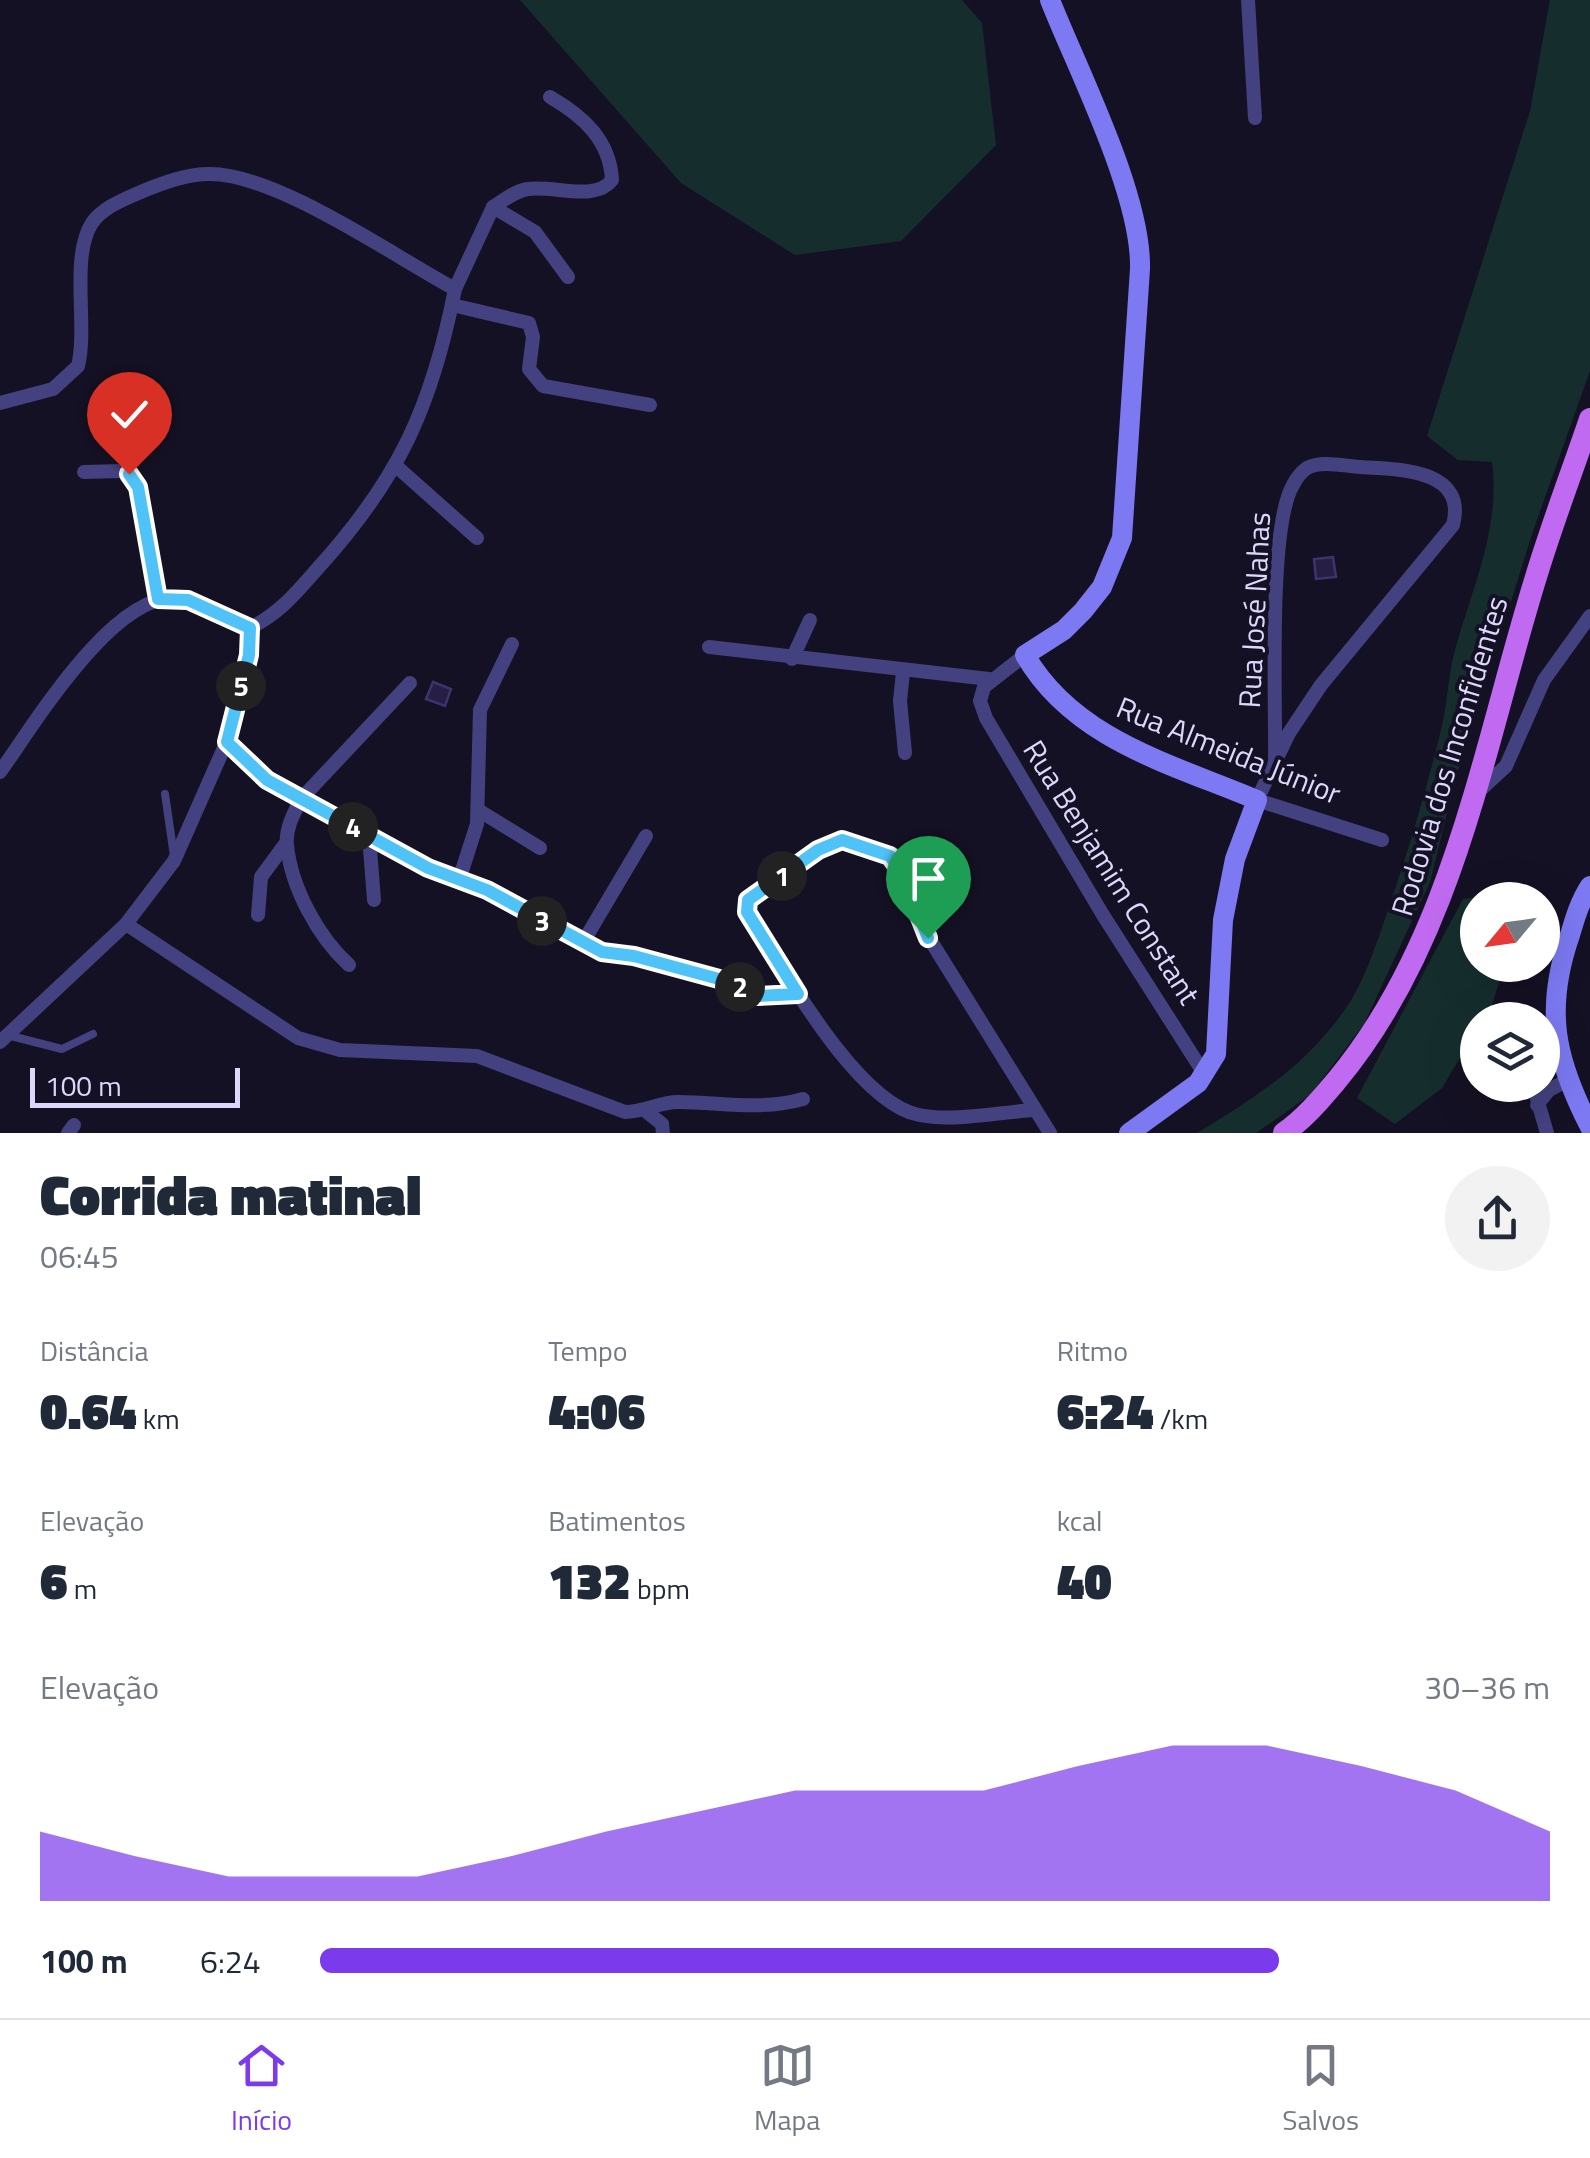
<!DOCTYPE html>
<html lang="pt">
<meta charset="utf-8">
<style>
:root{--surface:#fff;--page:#f2f2f3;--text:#1f2937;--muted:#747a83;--line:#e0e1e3;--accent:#7c3aed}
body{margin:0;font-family:"Titillium Web",sans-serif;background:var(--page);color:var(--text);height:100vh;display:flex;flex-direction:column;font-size:38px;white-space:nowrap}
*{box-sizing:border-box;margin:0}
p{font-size:32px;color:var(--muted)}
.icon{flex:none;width:55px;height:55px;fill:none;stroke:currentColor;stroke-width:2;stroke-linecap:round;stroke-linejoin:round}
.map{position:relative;height:1133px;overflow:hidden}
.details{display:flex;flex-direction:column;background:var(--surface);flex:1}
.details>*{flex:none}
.needle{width:65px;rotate:241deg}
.buttons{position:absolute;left:1460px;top:882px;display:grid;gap:20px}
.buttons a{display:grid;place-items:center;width:100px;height:100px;border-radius:50%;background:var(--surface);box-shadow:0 10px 40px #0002;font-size:50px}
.scale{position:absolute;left:30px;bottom:25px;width:210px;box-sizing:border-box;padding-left:10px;border:5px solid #dcd8fb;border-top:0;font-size:28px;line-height:35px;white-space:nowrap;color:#dcd8fb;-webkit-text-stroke:8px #151124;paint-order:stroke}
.pin{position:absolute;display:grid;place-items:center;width:85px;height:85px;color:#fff;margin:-102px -42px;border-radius:50% 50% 50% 0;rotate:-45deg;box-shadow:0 0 10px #0007}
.pin .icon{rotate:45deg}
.km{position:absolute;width:50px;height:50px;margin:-25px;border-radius:50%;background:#222;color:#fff;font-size:28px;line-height:50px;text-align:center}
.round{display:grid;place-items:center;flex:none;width:105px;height:105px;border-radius:52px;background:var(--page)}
.headline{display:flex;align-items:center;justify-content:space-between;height:170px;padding:0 40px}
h1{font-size:55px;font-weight:800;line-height:75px}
.stats{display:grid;grid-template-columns:repeat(3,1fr);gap:15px;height:170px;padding:10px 40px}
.stats div{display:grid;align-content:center}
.stats b{font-size:50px;font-weight:800}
.stats small{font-size:28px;font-weight:400}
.stats p{font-size:28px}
.chart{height:280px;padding:20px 40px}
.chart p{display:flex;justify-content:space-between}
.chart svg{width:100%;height:180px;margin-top:10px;fill:var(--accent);opacity:.7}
ul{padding:0 40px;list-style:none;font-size:32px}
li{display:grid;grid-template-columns:160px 120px 1fr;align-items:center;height:75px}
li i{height:25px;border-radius:12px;background:var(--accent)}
.dock{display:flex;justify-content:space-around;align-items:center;height:140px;border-top:2px solid var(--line);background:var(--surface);font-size:28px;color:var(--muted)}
.dock a{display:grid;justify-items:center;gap:5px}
.dock .active{color:var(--accent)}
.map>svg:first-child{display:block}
.green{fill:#152e2d}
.building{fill:#271f43;stroke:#3f336d;stroke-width:2.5}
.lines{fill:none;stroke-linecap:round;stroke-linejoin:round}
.lane{stroke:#43417f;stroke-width:8}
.street{stroke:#43417f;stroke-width:14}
.secondary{stroke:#7c79f2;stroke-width:20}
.primary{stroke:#bf6af0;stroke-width:22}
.route-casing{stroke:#fff;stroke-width:20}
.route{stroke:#4fc3f7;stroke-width:12}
.labels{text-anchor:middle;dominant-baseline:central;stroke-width:8;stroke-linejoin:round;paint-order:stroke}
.street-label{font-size:30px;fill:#dcd8fb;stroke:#151124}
</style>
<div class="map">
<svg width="1590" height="1133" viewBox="0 0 1590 1133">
<rect width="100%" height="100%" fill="#151124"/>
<g class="green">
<path d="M520,0H962L982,23L996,145L901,241L795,255L681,183Z"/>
<path d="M1550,0H1590V371L1533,531L1456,777L1430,882L1364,1024L1310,1095L1256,1133H1197C1255,1098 1307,1065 1346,1008C1362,985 1374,951 1383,925C1406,858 1427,790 1443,721C1448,699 1448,676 1454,654C1471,590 1501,529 1492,462L1458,460L1427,436L1530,111Z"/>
<path d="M1485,896L1492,900H1478V965H1505L1489,1013L1478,1020L1477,1029L1442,1088L1395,1124L1357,1098L1463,899Z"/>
</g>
<g class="building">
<path d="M1333,557L1336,577L1316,579L1314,559Z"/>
<path d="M433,682L451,689L445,706L426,699Z"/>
</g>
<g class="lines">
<g class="lane">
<path d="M165,794L174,856"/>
<path d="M7,1035L62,1049L93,1034"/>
</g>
<g class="street">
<path d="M1248,0L1255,118"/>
<path d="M493,207L535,232L568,277"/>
<path d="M455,289L493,207C504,200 515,191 528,189C554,185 596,202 612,180C610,140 583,116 550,97"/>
<path d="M452,305L529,323L533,337L529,369L543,386L650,405"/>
<path d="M0,403L53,389L78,366C88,326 70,257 92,223C103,207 125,199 143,191C163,183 186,174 209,174C276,173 395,257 455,289C432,406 399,479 318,568C296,593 280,613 250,628C228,619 202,600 178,598C113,592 34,725 0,772"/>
<path d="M396,466L477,538"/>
<path d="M84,472L123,471L136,480L158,599"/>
<path d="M709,647L989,679"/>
<path d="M1025,655L984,687L980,701L986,718L1103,915L1205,1075"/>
<path d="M792,659L810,620"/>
<path d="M903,672L900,701L905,753"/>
<path d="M227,741L267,780L428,868L487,890L602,952L634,956L731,982L757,996L798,994"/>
<path d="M1275,758C1276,702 1268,527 1293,485C1296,479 1301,472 1307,468C1322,460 1344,466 1360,467C1395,469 1468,468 1453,525L1321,685L1289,733L1257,800L1382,840"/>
<path d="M1479,791L1506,766L1544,680L1590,616"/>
<path d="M478,810L540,848"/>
<path d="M369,836L374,900"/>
<path d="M459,880L477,824L480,710L512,644"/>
<path d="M258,915L261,877L286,843"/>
<path d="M126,924L298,1038L340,1050L477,1056L625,1112C645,1112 659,1102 678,1102C721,1102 761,1111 803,1099"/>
<path d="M582,944L646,836"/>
<path d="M349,965C318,937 291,887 287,845C285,829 294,813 301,799L410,683"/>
<path d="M1542,1040L1553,1022"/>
<path d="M0,1042L126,924L174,861L227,741L249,655L250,628"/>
<path d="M1533,1085L1547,1133"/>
<path d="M1537,1105L1549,1090L1566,1081"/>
<path d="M1035,1110C999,1112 955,1122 919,1115C856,1103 781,965 747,913L748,900L818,850L842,840L889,857L903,875L929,938L1050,1133"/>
<path d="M647,1112L662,1124L663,1133"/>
<path d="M68,1133L74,1125"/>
</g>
<g class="secondary">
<path d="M1050,0C1078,71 1142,195 1140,269L1122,538L1102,587L1083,611L1064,630L1025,655C1074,740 1172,764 1257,800L1235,859L1223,920L1216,1054L1198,1083L1129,1133"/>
<path d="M1590,886C1580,901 1575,918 1570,935C1544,1010 1555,1059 1590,1127"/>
</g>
<path class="primary" d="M1284,1133C1305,1118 1320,1100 1337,1080C1454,939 1483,747 1536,577C1552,524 1572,472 1590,419"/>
</g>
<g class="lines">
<g class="route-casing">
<path id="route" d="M129,474L138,487L158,599L188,600L250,628L249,655L227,742L267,780L428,868L487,890L602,952L634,956L730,982L757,996L798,994L747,912L748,900L818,850L842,840L890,856L903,875L928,938"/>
</g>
<use href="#route" class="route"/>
</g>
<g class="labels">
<g class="street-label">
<text transform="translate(1254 610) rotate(-87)">Rua José Nahas</text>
<text transform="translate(1229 750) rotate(22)">Rua Almeida Júnior</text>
<text transform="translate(1449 756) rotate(-73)">Rodovia dos Inconfidentes</text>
<text transform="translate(1112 872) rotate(58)">Rua Benjamim Constant</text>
</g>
</g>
</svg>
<div class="buttons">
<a><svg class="needle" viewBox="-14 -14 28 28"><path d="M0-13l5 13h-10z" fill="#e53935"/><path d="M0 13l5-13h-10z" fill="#747a83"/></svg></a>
<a><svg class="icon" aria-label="layers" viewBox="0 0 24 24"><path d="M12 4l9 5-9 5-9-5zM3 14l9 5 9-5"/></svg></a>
</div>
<div class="scale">100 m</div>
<div class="pin" style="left:928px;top:938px;background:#1e9e55"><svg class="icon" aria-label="arrive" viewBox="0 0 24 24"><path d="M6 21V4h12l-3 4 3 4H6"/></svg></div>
<div class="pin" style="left:129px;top:474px;background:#d93025"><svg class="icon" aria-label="check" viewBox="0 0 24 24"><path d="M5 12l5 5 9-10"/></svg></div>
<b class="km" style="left:782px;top:876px">1</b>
<b class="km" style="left:740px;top:987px">2</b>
<b class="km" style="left:542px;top:921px">3</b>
<b class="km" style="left:353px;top:827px">4</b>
<b class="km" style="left:241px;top:686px">5</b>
</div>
<section class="details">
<div class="headline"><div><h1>Corrida matinal</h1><p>06:45</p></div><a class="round"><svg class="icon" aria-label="share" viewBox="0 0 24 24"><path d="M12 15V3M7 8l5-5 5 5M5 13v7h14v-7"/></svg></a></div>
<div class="stats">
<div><p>Distância</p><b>0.64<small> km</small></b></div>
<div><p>Tempo</p><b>4:06</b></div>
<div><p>Ritmo</p><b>6:24<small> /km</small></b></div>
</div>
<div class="stats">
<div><p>Elevação</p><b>6<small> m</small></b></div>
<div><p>Batimentos</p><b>132<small> bpm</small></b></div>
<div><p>kcal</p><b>40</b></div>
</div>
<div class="chart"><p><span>Elevação</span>30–36 m</p>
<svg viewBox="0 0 160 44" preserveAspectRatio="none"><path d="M0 44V27L10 33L20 38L30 38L40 38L50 33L60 27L70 22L80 17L90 17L100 17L110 11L120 6L130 6L140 11L150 17L160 27V44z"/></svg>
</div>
<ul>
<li><b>100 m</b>6:24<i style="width:78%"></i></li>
</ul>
</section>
<nav class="dock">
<a class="active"><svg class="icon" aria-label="home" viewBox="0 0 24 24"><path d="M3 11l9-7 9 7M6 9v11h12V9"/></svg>Início</a>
<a><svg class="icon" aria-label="map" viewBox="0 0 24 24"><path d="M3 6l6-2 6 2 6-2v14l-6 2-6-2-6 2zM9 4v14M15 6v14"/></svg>Mapa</a>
<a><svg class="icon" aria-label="saved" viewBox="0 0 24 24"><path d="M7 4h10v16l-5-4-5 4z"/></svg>Salvos</a>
</nav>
